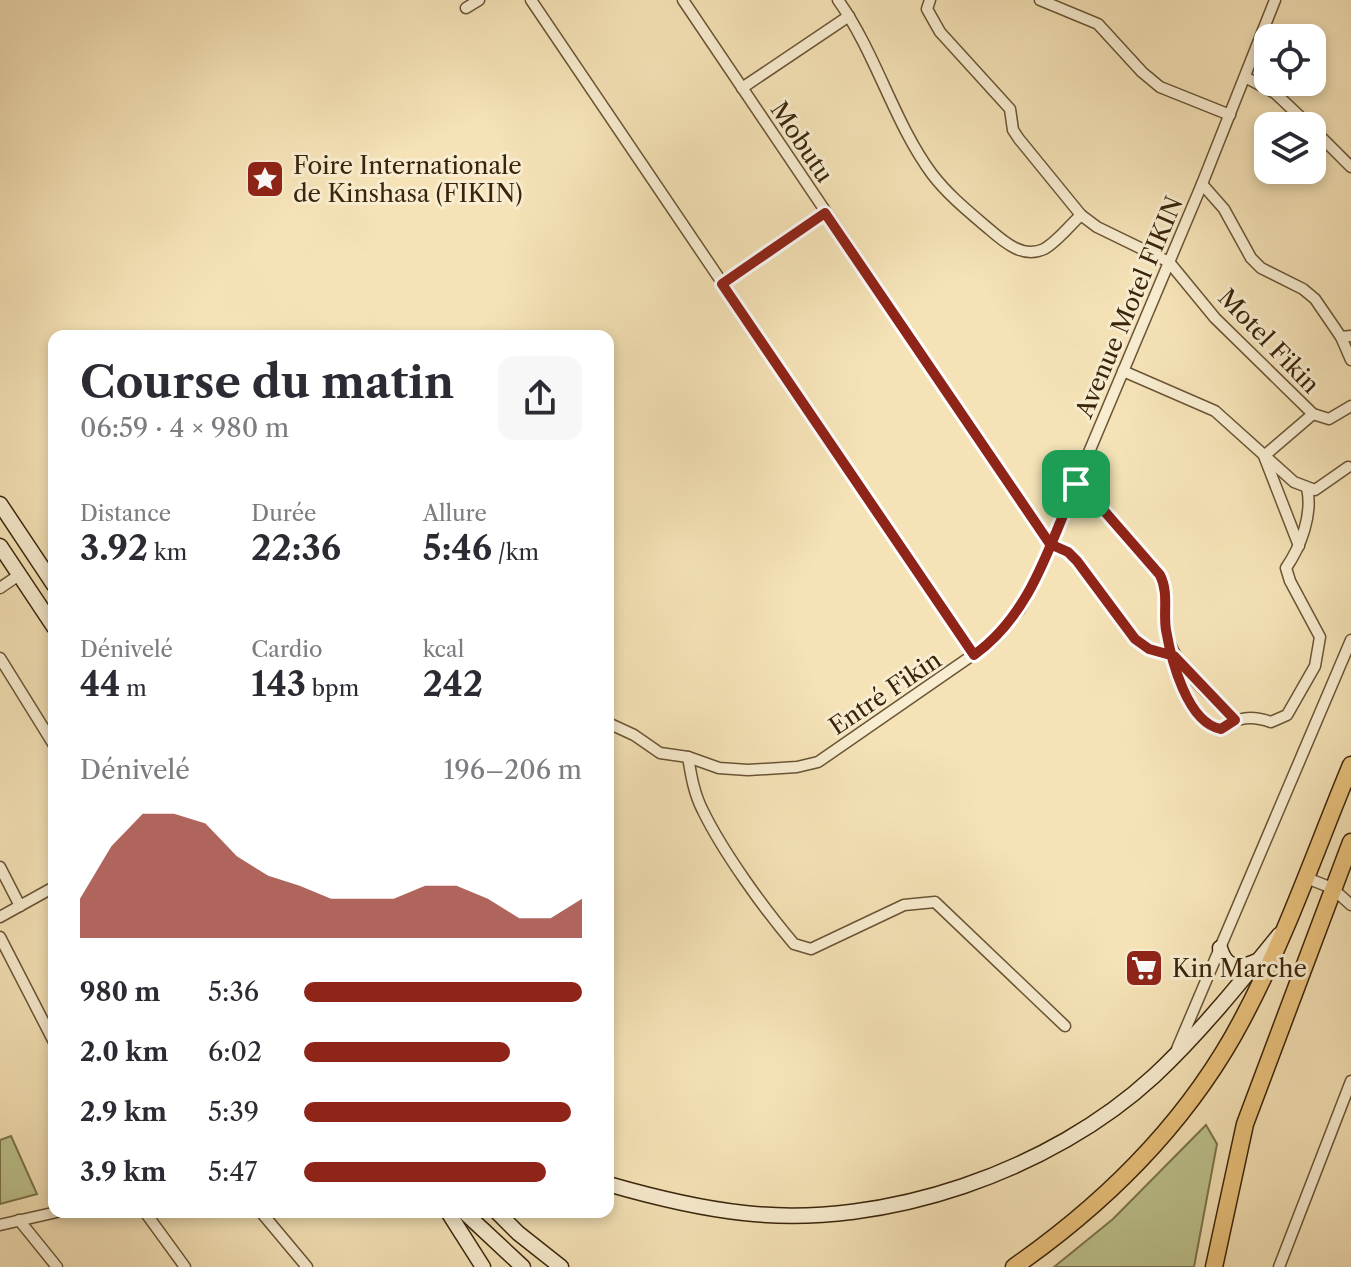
<!DOCTYPE html>
<html lang="fr">
<meta charset="utf-8">
<style>
:root{--surface:#fff;--page:#f7f7f7;--text:#2b2b33;--muted:#7c7c81;--accent:#8f2418}
body{margin:0;font-family:"Libre Caslon Text",serif;background:var(--page);color:var(--text);height:100vh;display:flex;flex-direction:column;font-size:30px;white-space:nowrap}
*{box-sizing:border-box;margin:0}
p{font-size:26px;color:var(--muted)}
.icon{flex:none;width:44px;height:44px;fill:none;stroke:currentColor;stroke-width:2;stroke-linecap:round;stroke-linejoin:round}
.map{position:relative;flex:1;overflow:hidden}
.panel{position:absolute;left:48px;top:330px;width:566px;height:888px;display:flex;flex-direction:column;background:var(--surface);border-radius:16px;box-shadow:0 4px 12px #0003}
.panel>*{flex:none}
.controls{position:absolute;left:1254px;top:24px;display:grid;gap:16px}
.controls a{display:grid;place-items:center;width:72px;height:72px;border-radius:16px;background:var(--surface);box-shadow:0 4px 12px #0003;font-size:40px}
.pin{position:absolute;display:grid;place-items:center;width:68px;height:68px;color:#fff;margin:-34px;border-radius:16px;box-shadow:0 4px 12px #0006}
.round{display:grid;place-items:center;flex:none;width:84px;height:84px;border-radius:16px;background:var(--page)}
.summary{display:flex;align-items:center;justify-content:space-between;height:136px;padding:0 32px}
h1{font-size:44px;font-weight:800;line-height:60px}
.metrics{display:grid;grid-template-columns:repeat(3,1fr);gap:12px;height:136px;padding:8px 32px}
.metrics div{display:grid;align-content:center}
.metrics b{font-size:34px;font-weight:800}
.metrics small{font-size:22px;font-weight:400}
.metrics p{font-size:22px}
.chart{height:224px;padding:16px 32px}
.chart p{display:flex;justify-content:space-between}
.chart svg{width:100%;height:144px;margin-top:8px;fill:var(--accent);opacity:.7}
ul{padding:0 32px;list-style:none;font-size:26px}
li{display:grid;grid-template-columns:128px 96px 1fr;align-items:center;height:60px}
li i{height:20px;border-radius:10px;background:var(--accent)}
.map>svg:first-child{display:block}
.green{fill:#bdc38d;stroke:#7c744c;stroke-width:2}
.lines{fill:none;stroke-linecap:round;stroke-linejoin:round}
.minor-casing{stroke:#6a5435;stroke-width:13}
.secondary-casing{stroke:#3b250a;stroke-width:17}
.trunk-casing{stroke:#3b250a;stroke-width:19}
.minor{stroke:#f8edd0;stroke-width:10}
.secondary{stroke:#f8edd0;stroke-width:14}
.trunk{stroke:#eac27c;stroke-width:16}
.route-casing{stroke:#fff;stroke-width:16}
.route{stroke:#8f2418;stroke-width:10}
.labels{text-anchor:middle;dominant-baseline:central;stroke-width:6;stroke-linejoin:round;paint-order:stroke}
.street-label{font-size:24px;fill:#3b250a;stroke:#f8edd0}
.poi-label{font-size:24px;fill:#3b250a;stroke:#f8edd0;text-anchor:start}
</style>
<div class="map">
<svg width="1351" height="1267" viewBox="0 0 1351 1267">
<rect width="100%" height="100%" fill="#f5e3b7"/>
<filter id="stains"><feTurbulence type="fractalNoise" baseFrequency=".0025" numOctaves="4"/><feColorMatrix values="0 0 0 0 .2 0 0 0 0 .09 0 0 0 0 .02 0 0 0 .5 -.17"/></filter>
<radialGradient id="worn" r=".72"><stop offset=".6" stop-color="#630" stop-opacity="0"/><stop offset="1" stop-color="#630" stop-opacity=".3"/></radialGradient>
<g class="green">
<path d="M1206,1125L1217,1144L1194,1267H1054L1113,1219Z"/>
<path d="M11,1136L37,1194L0,1204V1140Z"/>
</g>
<g class="lines">
<g class="minor-casing">
<g id="minor">
<path d="M531,0L974,655"/>
<path d="M683,0L1050,544L1068,552L1077,561L1135,639L1149,649L1174,656C1179,679 1191,724 1221,729C1238,717 1251,715 1271,722L1287,715L1315,666L1320,637L1290,581L1286,568C1301,546 1313,514 1307,488"/>
<path d="M838,0C876,53 894,123 932,174C948,195 969,212 989,229C1004,242 1023,259 1044,249C1057,242 1070,225 1081,215"/>
<path d="M930,0L927,9L940,32L1010,109L1013,130L1019,139L1081,215L1097,227L1169,262L1215,318L1313,414L1329,419L1351,406"/>
<path d="M1040,0L1098,24L1142,72L1160,87L1230,115"/>
<path d="M466,8L479,0"/>
<path d="M1245,77L1275,93L1310,126"/>
<path d="M742,88L849,16"/>
<path d="M1312,128L1351,167"/>
<path d="M1202,184L1224,209L1251,258L1261,268L1303,289L1315,299L1341,337L1351,336"/>
<path d="M722,284L825,213"/>
<path d="M1341,337L1351,360"/>
<path d="M1123,371L1215,411L1294,482L1315,490L1348,467"/>
<path d="M1076,484L1099,505L1160,575C1169,593 1163,612 1166,631C1173,667 1210,694 1235,720"/>
<path d="M1299,546L1264,456L1313,414"/>
<path d="M0,588L19,575"/>
<path d="M0,658L54,745"/>
<path d="M608,723L634,735L660,753L688,757L719,768L748,770L797,767L818,762L993,641L1020,609L1033,585L1202,184L1275,0"/>
<path d="M688,757C691,775 694,794 703,811C723,852 764,909 794,944L811,949L904,905L935,902L1065,1026"/>
<path d="M0,867L20,906"/>
<path d="M1304,877L1332,888L1351,905"/>
<path d="M0,917L54,887"/>
<path d="M0,937L54,1042"/>
<path d="M1177,1049L1351,640"/>
<path d="M145,1212L185,1267"/>
<path d="M261,1212L307,1267"/>
<path d="M19,1220L57,1267"/>
<path d="M0,1225L57,1212"/>
<path d="M1279,1267L1351,1081"/>
</g>
</g>
<g class="secondary-casing">
<g id="secondary">
<path d="M0,504L54,585"/>
<path d="M0,546L54,627"/>
<path d="M1220,948C1226,969 1239,969 1257,961"/>
<path d="M608,1184C653,1197 697,1208 744,1213C885,1229 1051,1171 1154,1076C1199,1034 1241,982 1279,935"/>
<path d="M448,1212L483,1267"/>
<path d="M464,1212L523,1267"/>
<path d="M497,1212L518,1233L561,1267"/>
</g>
</g>
<g class="trunk-casing">
<g id="trunk">
<path d="M1014,1267C1107,1202 1190,1119 1243,1018C1286,937 1316,849 1351,765"/>
<path d="M1214,1267L1245,1124L1351,842"/>
</g>
</g>
<use href="#minor" class="minor"/>
<use href="#secondary" class="secondary"/>
<use href="#trunk" class="trunk"/>
</g>
<g class="lines">
<g class="route-casing">
<path id="route" d="M1076,484C1049,546 1031,614 974,655L722,284L825,213L1050,544L1068,552L1077,561L1135,639L1149,649L1174,656L1235,720L1221,729C1187,723 1171,659 1166,630C1163,611 1169,593 1160,575L1099,505L1076,484"/>
</g>
<use href="#route" class="route"/>
</g>
<defs>
<g id="sight-square" transform="scale(2)"><rect x="-9" y="-9" width="18" height="18" rx="4" fill="#8f2418" stroke="#f8edd0"/><path d="M0-6L1.8-2.2L6-1.7L2.9 1.2L3.7 5.4L0 3.3L-3.7 5.4L-2.9 1.2L-6-1.7L-1.8-2.2Z" fill="#fff"/></g>
<g id="supermarket-square" transform="scale(2)"><rect x="-9" y="-9" width="18" height="18" rx="4" fill="#8f2418" stroke="#f8edd0"/><path d="M-6-5.5h2.5l.6 2H6L4.5 2H-2.5L-4.4-4H-6ZM-1.5 3.2a1.3 1.3 0 1 0 .1 0ZM3 3.2a1.3 1.3 0 1 0 .1 0Z" fill="#fff"/></g>
</defs>
<g fill-rule="evenodd">
<use href="#sight-square" x="265" y="179"/>
<use href="#supermarket-square" x="1144" y="968"/>
</g>
<g class="labels">
<g class="street-label">
<text transform="translate(802 142) rotate(56)">Mobutu</text>
<text transform="translate(1129 307) rotate(-67)">Avenue Motel FIKIN</text>
<text transform="translate(1269 341) rotate(46)">Motel Fikin</text>
<text transform="translate(885 693) rotate(-34)">Entré Fikin</text>
</g>
<g class="poi-label">
<text x="293" y="165">Foire Internationale<tspan x="293" dy="28">de Kinshasa (FIKIN)</tspan></text>
<text x="1172" y="968">Kin Marche</text>
</g>
</g>
<rect width="100%" height="100%" filter="url(#stains)"/>
<rect width="100%" height="100%" fill="url(#worn)"/>
</svg>
<div class="controls">
<a><svg class="icon" aria-label="locate" viewBox="0 0 24 24"><circle cx="12" cy="12" r="6"/><path d="M12 2v4M12 18v4M2 12h4M18 12h4"/></svg></a>
<a><svg class="icon" aria-label="layers" viewBox="0 0 24 24"><path d="M12 4l9 5-9 5-9-5zM3 14l9 5 9-5"/></svg></a>
</div>
<div class="pin" style="left:1076px;top:484px;background:#1e9e55"><svg class="icon" aria-label="arrive" viewBox="0 0 24 24"><path d="M6 21V4h12l-3 4 3 4H6"/></svg></div>
<section class="panel">
<div class="summary"><div><h1>Course du matin</h1><p>06:59 · 4 × 980 m</p></div><a class="round"><svg class="icon" aria-label="share" viewBox="0 0 24 24"><path d="M12 15V3M7 8l5-5 5 5M5 13v7h14v-7"/></svg></a></div>
<div class="metrics">
<div><p>Distance</p><b>3.92<small> km</small></b></div>
<div><p>Durée</p><b>22:36</b></div>
<div><p>Allure</p><b>5:46<small> /km</small></b></div>
</div>
<div class="metrics">
<div><p>Dénivelé</p><b>44<small> m</small></b></div>
<div><p>Cardio</p><b>143<small> bpm</small></b></div>
<div><p>kcal</p><b>242</b></div>
</div>
<div class="chart"><p><span>Dénivelé</span>196–206 m</p>
<svg viewBox="0 0 160 44" preserveAspectRatio="none"><path d="M0 44V32L10 16L20 6L30 6L40 9L50 19L60 25L70 28L80 32L90 32L100 32L110 28L120 28L130 32L140 38L150 38L160 32V44z"/></svg>
</div>
<ul>
<li><b>980 m</b>5:36<i style="width:100%"></i></li>
<li><b>2.0 km</b>6:02<i style="width:74%"></i></li>
<li><b>2.9 km</b>5:39<i style="width:96%"></i></li>
<li><b>3.9 km</b>5:47<i style="width:87%"></i></li>
</ul>
</section>
</div>
